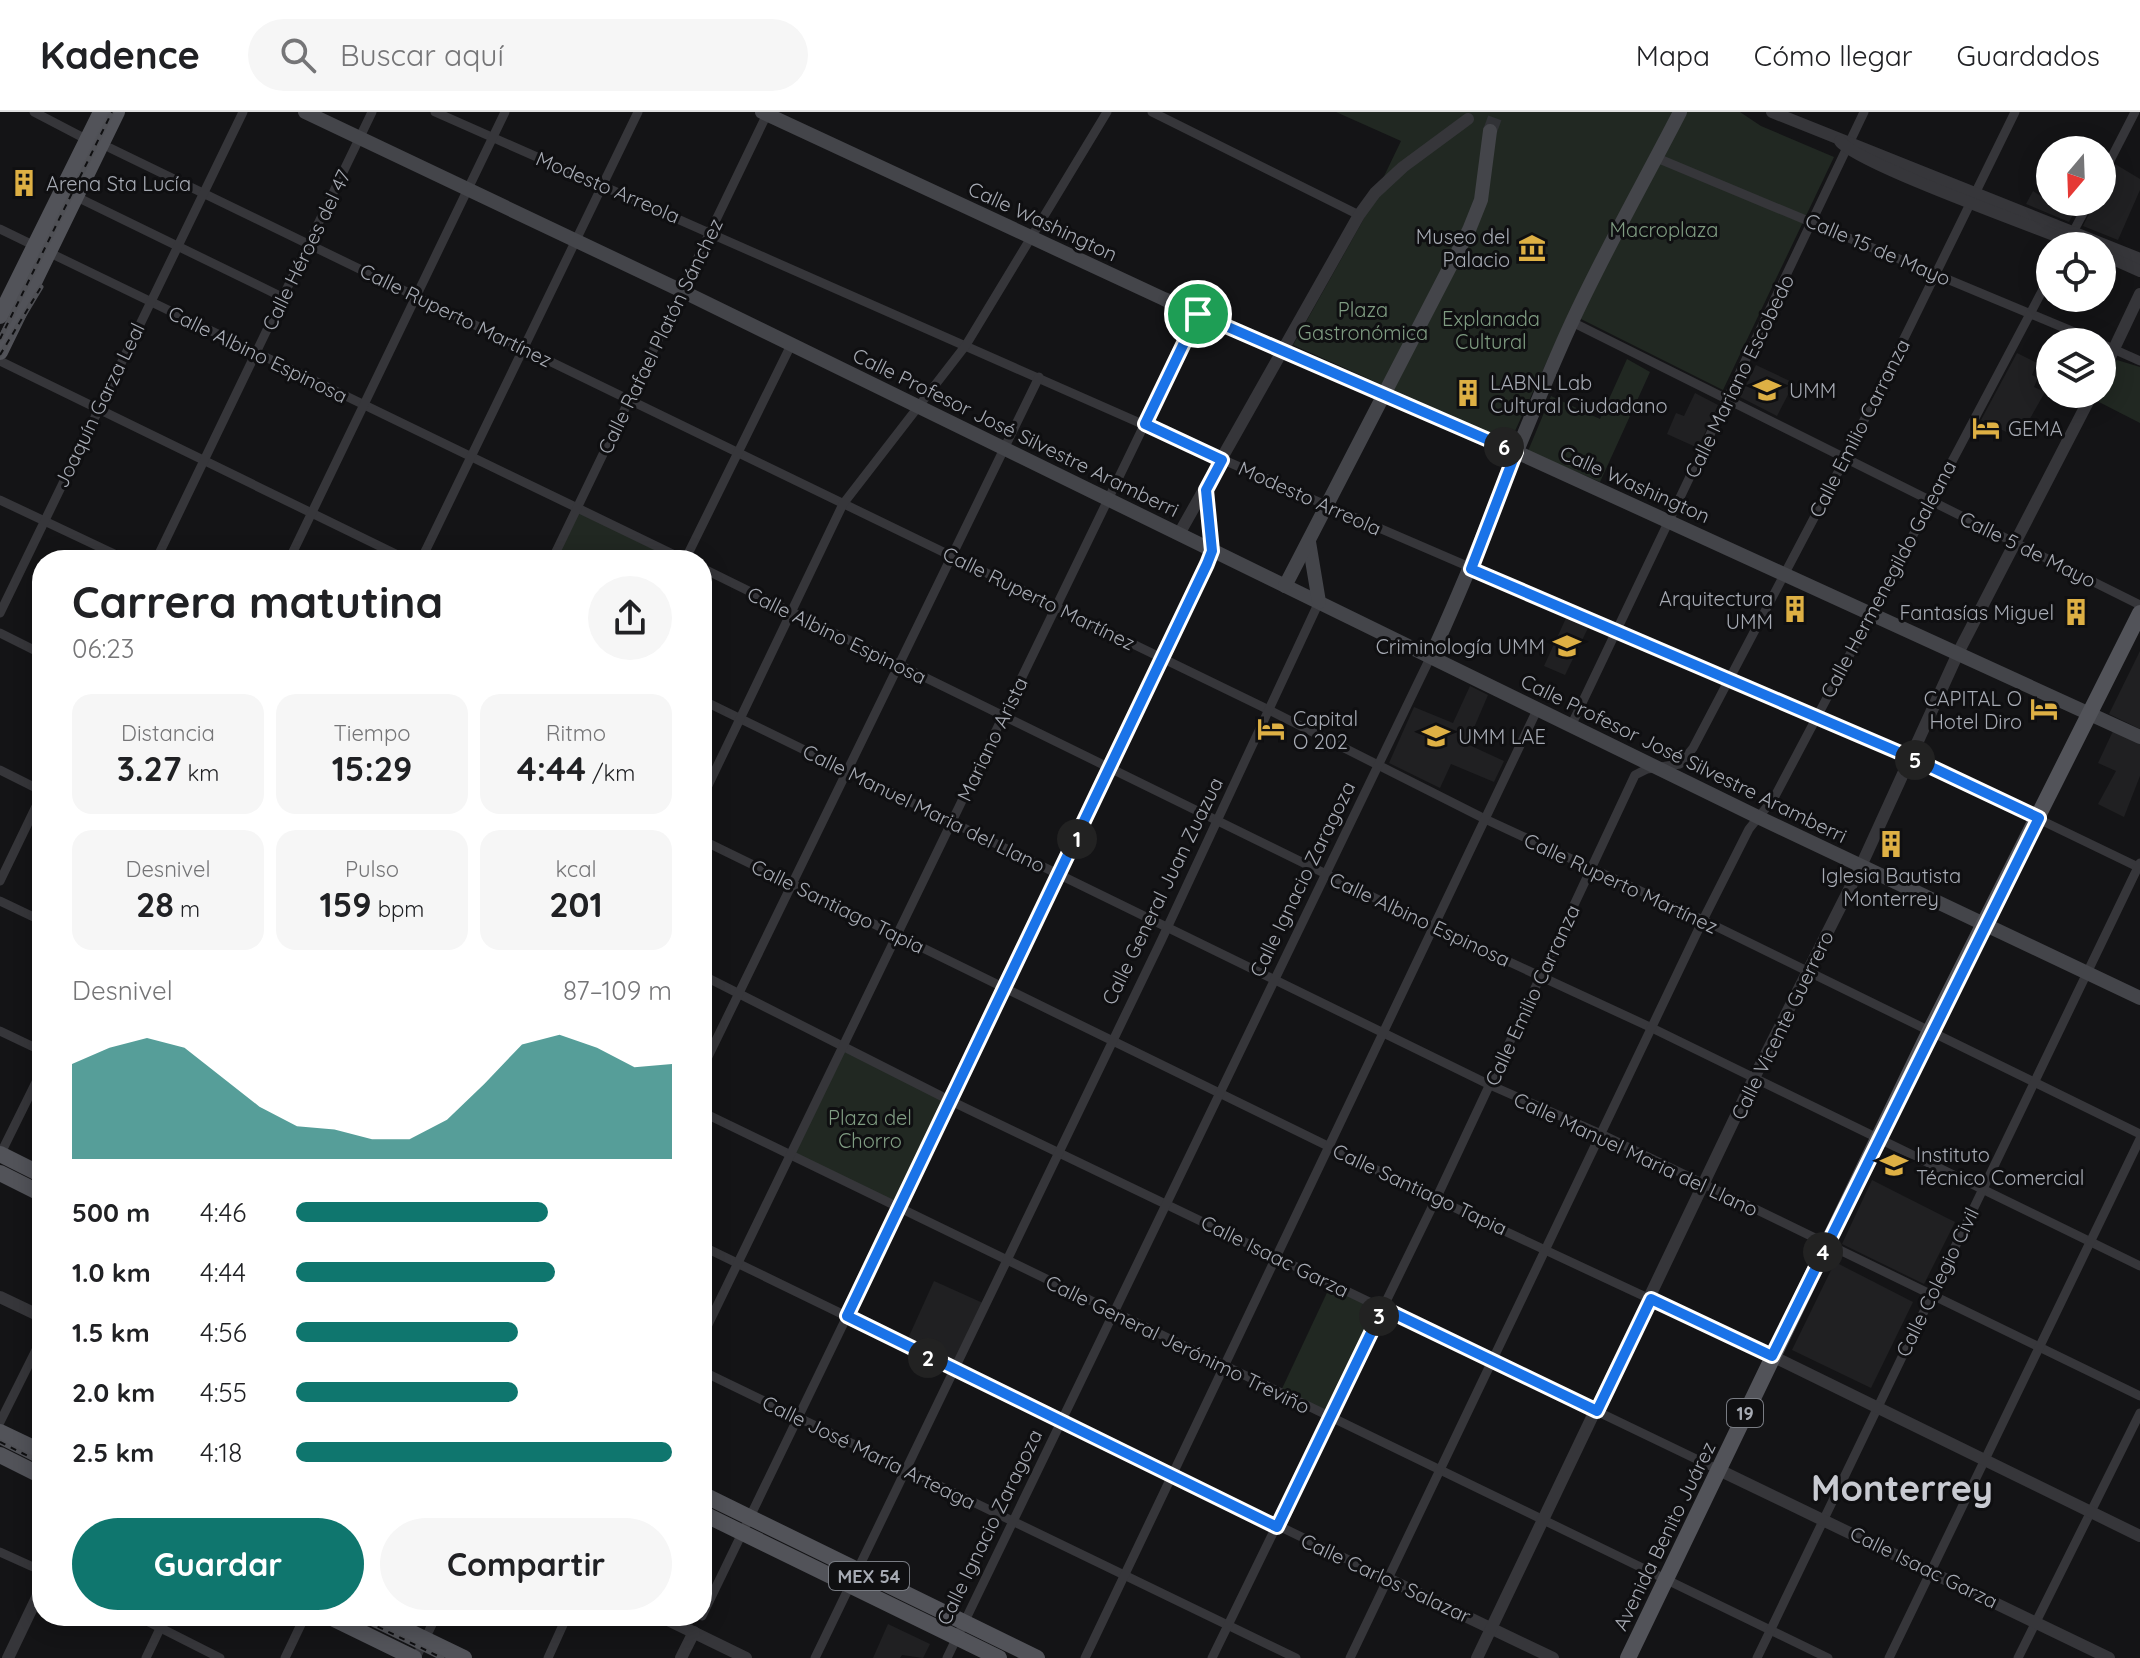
<!DOCTYPE html>
<html lang="es">
<meta charset="utf-8">
<style>
:root{--surface:#fff;--page:#f6f6f6;--text:#202124;--muted:#757577;--line:#e0e0e0;--accent:#0f766e}
body{margin:0;font-family:Quicksand,sans-serif;background:var(--page);color:var(--text);height:100vh;display:flex;flex-direction:column;font-size:30px;white-space:nowrap}
*{box-sizing:border-box;margin:0}
p{font-size:26px;color:var(--muted)}
.icon{flex:none;width:44px;height:44px;fill:none;stroke:currentColor;stroke-width:2;stroke-linecap:round;stroke-linejoin:round}
.map{position:relative;flex:1;overflow:hidden}
.sheet{position:absolute;left:32px;top:438px;width:680px;height:1076px;display:flex;flex-direction:column;background:var(--surface);border-radius:32px;box-shadow:0 4px 20px #0003}
.sheet>*{flex:none}
.needle{width:52px;rotate:199deg}
.tools{position:absolute;left:2036px;top:24px;display:grid;gap:16px}
.tools a{display:grid;place-items:center;width:80px;height:80px;border-radius:50%;background:var(--surface);box-shadow:0 4px 20px #0003;font-size:40px}
.pin{position:absolute;display:grid;place-items:center;width:68px;height:68px;color:#fff;margin:-34px;border:4px solid #fff;border-radius:50%;box-shadow:0 2px 8px #0007}
.km{position:absolute;width:40px;height:40px;margin:-20px;border-radius:50%;background:#222;color:#fff;font-size:22px;line-height:40px;text-align:center}
.round{display:grid;place-items:center;flex:none;width:84px;height:84px;border-radius:42px;background:var(--page)}
.head{display:flex;align-items:center;justify-content:space-between;height:136px;padding:0 40px}
h1{font-size:44px;font-weight:700;line-height:60px}
.metrics{display:grid;grid-template-columns:repeat(3,1fr);gap:12px;height:136px;padding:8px 40px}
.metrics div{display:grid;align-content:center;border-radius:20px;background:var(--page);text-align:center}
.metrics b{font-size:34px;font-weight:700}
.metrics small{font-size:22px;font-weight:400}
.metrics p{font-size:22px}
.chart{height:224px;padding:16px 40px}
.chart p{display:flex;justify-content:space-between}
.chart svg{width:100%;height:144px;margin-top:8px;fill:var(--accent);opacity:.7}
.primary-button{display:flex;gap:16px;margin-top:auto;padding:16px 40px}
.primary-button a{flex:1;height:92px;border-radius:48px;background:var(--accent);color:#fff;font-size:32px;font-weight:700;line-height:92px;text-align:center}
.primary-button a+a{background:var(--page);color:var(--text)}
ul{padding:0 40px;list-style:none;font-size:26px}
li{display:grid;grid-template-columns:128px 96px 1fr;align-items:center;height:60px}
li i{height:20px;border-radius:10px;background:var(--accent)}
header{display:flex;align-items:center;gap:48px;box-sizing:border-box;height:112px;padding:0 40px;background:var(--surface);border-bottom:2px solid var(--line)}
header strong{font-size:38px}
nav{display:flex;gap:44px;margin-inline-start:auto;font-size:28px}
.search{width:560px;height:72px;background:var(--page);display:flex;align-items:center;gap:20px;box-sizing:border-box;padding:0 28px;border-radius:44px;color:var(--muted);font-size:30px}
.map>svg:first-child{display:block}
.built{fill:#202022}
.green{fill:#212822}
.lines{fill:none;stroke-linecap:round;stroke-linejoin:round}
.secondary-tunnel{stroke:#313236;stroke-width:14;stroke-dasharray:14 7;stroke-linecap:butt}
.minor{stroke:#36363a;stroke-width:9}
.tertiary{stroke:#36363a;stroke-width:12}
.secondary{stroke:#44454a;stroke-width:14}
.primary{stroke:#525359;stroke-width:16}
.rail-casing{stroke:#4f5055;stroke-width:5}
.rail{stroke:#0f0f11;stroke-width:2;stroke-dasharray:6;stroke-linecap:butt}
.route-casing{stroke:#fff;stroke-width:16}
.route{stroke:#1a73e8;stroke-width:10}
.labels{text-anchor:middle;dominant-baseline:central;stroke-width:6;stroke-linejoin:round;paint-order:stroke}
.shield{fill:#0f0f11;stroke:#797c83;stroke-width:2}
.shield-label{font-size:18px;font-weight:bold;fill:#a7abb4}
.poi-label{font-size:20px;fill:#a7abb4;stroke:#0f0f11;text-anchor:start}
.street-label{font-size:20px;fill:#a7abb4;stroke:#0f0f11}
.park-label{font-size:20px;fill:#809d83;stroke:#0f0f11}
.town-label{font-size:36px;font-weight:bold;fill:#c8cad1;stroke:#0f0f11}
</style>
<header>
<strong>Kadence</strong>
<div class="search"><svg class="icon" aria-label="search" viewBox="0 0 24 24"><circle cx="10" cy="10" r="6"/><path d="M15 15l6 6"/></svg>Buscar aquí</div>
<nav><a>Mapa</a><a>Cómo llegar</a><a>Guardados</a></nav>
</header>
<div class="map">
<svg width="2140" height="1546" viewBox="0 0 2140 1546">
<rect width="100%" height="100%" fill="#141416"/>
<g class="built">
<path d="M2115,52L2140,67V78L2118,128L2083,114L2095,90H2102V77Z"/>
<path d="M2033,79L2050,90L2075,99L2069,110L2026,92Z"/>
<path d="M2017,241L2037,251L2032,263L2038,266L2034,275L2045,280L2019,326L1981,308Z"/>
<path d="M1756,253L1794,271L1777,304L1740,285Z"/>
<path d="M1695,281L1718,293L1698,336L1667,322L1676,301L1684,304Z"/>
<path d="M1567,504L1589,514L1565,563L1544,554Z"/>
<path d="M2140,539V617L2109,602Z"/>
<path d="M1470,574L1488,583L1467,632L1504,649L1494,670L1451,652L1440,676L1389,651L1414,595L1453,611Z"/>
<path d="M2113,619L2140,631V664L2124,705L2098,692L2116,659L2098,651Z"/>
<path d="M1872,1068L1955,1110L1924,1172L1842,1132Z"/>
<path d="M1835,1150L1913,1190L1871,1276L1792,1238Z"/>
<path d="M934,1169L983,1191L955,1253L906,1231Z"/>
<path d="M888,1512L930,1532L923,1546L902,1543L900,1546H873Z"/>
</g>
<g class="green">
<path d="M1336,0H1740L1761,14L1834,45L1723,278L1569,201L1510,330L1293,233L1362,110L1401,29Z"/>
<path d="M1627,247L1650,260L1600,370L1528,339L1551,284L1600,307Z"/>
<path d="M2117,248L2140,255V311L2099,290L2110,269L2107,259Z"/>
<path d="M578,397L685,448H552Z"/>
<path d="M843,932L951,989L898,1096L790,1044Z"/>
<path d="M1332,1170L1383,1196L1330,1305L1280,1281Z"/>
</g>
<g class="lines">
<path class="secondary-tunnel" d="M1490,19L1497,0"/>
<g class="minor">
<path d="M34,0L80,24"/>
<path d="M435,0L1328,394L1910,645L2140,756"/>
<path d="M1152,0L1359,103"/>
<path d="M110,36L1271,599L1485,707L1703,808L2140,1022"/>
<path d="M1657,46L2098,230"/>
<path d="M2102,64L2135,0"/>
<path d="M83,88L282,185"/>
<path d="M0,117L35,134"/>
<path d="M2071,124L2089,90"/>
<path d="M48,140L685,448"/>
<path d="M1572,210L2140,493"/>
<path d="M2102,232L2140,249"/>
<path d="M0,249L408,448"/>
<path d="M0,388L127,448"/>
<path d="M156,448L372,0"/>
<path d="M289,448L505,0"/>
<path d="M421,448L638,0"/>
<path d="M552,448L768,0"/>
<path d="M685,448L791,233"/>
<path d="M702,456L1434,815L1652,916L2140,1154"/>
<path d="M0,501L243,0"/>
<path d="M0,521L42,542"/>
<path d="M702,588L1490,973L1601,1022L2140,1284"/>
<path d="M1571,614L1864,0"/>
<path d="M0,658L42,679"/>
<path d="M702,686L843,392L966,233L1107,0"/>
<path d="M702,728L1436,1087L1772,1244"/>
<path d="M0,769L42,682"/>
<path d="M0,789L42,809"/>
<path d="M702,863L951,989L1719,1358"/>
<path d="M0,919L42,939"/>
<path d="M702,957L1039,265"/>
<path d="M702,1000L1828,1546"/>
<path d="M0,1043L42,958"/>
<path d="M702,1134L1388,1467"/>
<path d="M702,1225L1198,202"/>
<path d="M702,1259L1296,1546"/>
<path d="M0,1310L42,1226"/>
<path d="M0,1440L42,1459"/>
<path d="M137,1504L220,1546"/>
<path d="M702,1504L1165,547L1212,439"/>
<path d="M146,1546L166,1504"/>
<path d="M285,1546L305,1504"/>
<path d="M416,1546L436,1504"/>
<path d="M548,1546L567,1504"/>
<path d="M815,1546L1161,829L1319,490"/>
<path d="M947,1546L1431,544"/>
<path d="M1085,1546L1537,598"/>
<path d="M1212,1546L1436,1087L1635,663L1647,657L1680,652L1693,636L1845,347L2015,0"/>
<path d="M1350,1546L1703,808L1749,717L1774,686L2050,164"/>
<path d="M1757,1546L2140,751"/>
<path d="M1889,1546L2140,1027"/>
<path d="M2018,1546L2140,1301"/>
</g>
<g class="tertiary">
<path d="M1772,0L2140,147"/>
<path d="M1840,29C1855,51 2044,118 2082,134"/>
<path d="M2102,142L2140,159"/>
<path d="M2102,262L2140,182"/>
<path d="M1206,378L1212,439"/>
<path d="M1179,422L1359,103L1375,81L1403,55L1468,7"/>
<path d="M0,1185L42,1205"/>
<path d="M1772,1244L2140,1424"/>
<path d="M1719,1358L2109,1546"/>
<path d="M1388,1467L1553,1546"/>
<path d="M660,1504L746,1546"/>
<path d="M8,1546L42,1475"/>
<path d="M681,1546L694,1520"/>
<path d="M1477,1546L1754,966L1861,754L1959,539L2092,282"/>
</g>
<g class="secondary">
<path d="M305,0L682,179L1760,706L2140,886"/>
<path d="M762,0L1164,187L1523,343L2140,625"/>
<path d="M1309,430L1319,490"/>
<path d="M1285,474L1469,118L1481,88L1490,19"/>
<path d="M1431,544C1482,435 1521,321 1571,212C1604,140 1644,70 1680,0"/>
</g>
<g class="primary">
<path d="M0,204L101,0"/>
<path d="M0,240L117,0"/>
<path d="M0,1042L42,1063"/>
<path d="M0,1061L42,1082"/>
<path d="M0,1320L42,1340"/>
<path d="M0,1343L42,1364"/>
<path d="M702,1382L1037,1546"/>
<path d="M702,1401L999,1546"/>
<path d="M328,1504L414,1546"/>
<path d="M377,1504L464,1546"/>
<path d="M1628,1546L1926,927L2140,501"/>
</g>
<g class="rail-casing">
<g id="rail">
<path d="M0,227L112,0"/>
<path d="M0,243L41,175"/>
<path d="M0,1330L42,1351"/>
<path d="M356,1504L442,1546"/>
</g>
</g>
<use href="#rail" class="rail"/>
</g>
<g class="lines">
<g class="route-casing">
<path id="route" d="M1198,202L1516,340L1471,457L1910,645L2039,706L1772,1244L1651,1187L1597,1299L1383,1196L1277,1415L847,1204L1207,452L1212,439L1206,378L1222,348L1145,312Z"/>
</g>
<use href="#route" class="route"/>
</g>
<defs>
<g id="building-bare" transform="scale(2.16)"><path d="M-4-6H4V6H1V3H-1V6H-4ZM-2.5-4.3h1.7v1.8h-1.7ZM.8-4.3h1.7v1.8H.8ZM-2.5-1h1.7V.8h-1.7ZM.8-1h1.7V.8H.8Z" fill="#deb044" stroke="#0f0f11" stroke-width="2.5" paint-order="stroke"/></g>
<g id="museum-bare" transform="scale(2.16)"><path d="M0-6L6-3V-2H-6V-3ZM-5-1h2V3h-2ZM-1-1h2V3h-2ZM3-1h2V3H3ZM-6 4H6V6H-6Z" fill="#deb044" stroke="#0f0f11" stroke-width="2.5" paint-order="stroke"/></g>
<g id="university-bare" transform="scale(2.16)"><path d="M0-5L7-2L0 1L-7-2ZM-4 1L0 2.5L4 1V4Q0 6-4 4Z" fill="#deb044" stroke="#0f0f11" stroke-width="2.5" paint-order="stroke"/></g>
<g id="hotel-bare" transform="scale(2.16)"><path d="M-6-4.5h1.5V1H6V5H4.5V3h-9V5H-6ZM-4 0a1.8 1.8 0 1 1 3.6 0ZM.5 0V-2.5h3Q6-2.5 6 0Z" fill="#deb044" stroke="#0f0f11" stroke-width="2.5" paint-order="stroke"/></g>
</defs>
<g fill-rule="evenodd">
<use href="#building-bare" x="24" y="71"/>
<use href="#museum-bare" x="1532" y="136"/>
<use href="#university-bare" x="1767" y="278"/>
<use href="#building-bare" x="1468" y="281"/>
<use href="#hotel-bare" x="1986" y="316"/>
<use href="#building-bare" x="1795" y="497"/>
<use href="#building-bare" x="2076" y="500"/>
<use href="#university-bare" x="1567" y="534"/>
<use href="#hotel-bare" x="2044" y="597"/>
<use href="#hotel-bare" x="1271" y="617"/>
<use href="#university-bare" x="1436" y="624"/>
<use href="#building-bare" x="1891" y="732"/>
<use href="#university-bare" x="1894" y="1053"/>
</g>
<g class="labels">
<g class="shield">
<rect x="1727" y="1287" width="36" height="28" rx="6"/>
<rect x="829" y="1450" width="80" height="28" rx="6"/>
</g>
<g class="shield-label">
<text x="1745" y="1301">19</text>
<text x="869" y="1464">MEX 54</text>
</g>
<g class="poi-label">
<text x="46" y="71">Arena Sta Lucía</text>
<text x="1510" y="124" text-anchor="end">Museo del<tspan x="1510" dy="23">Palacio</tspan></text>
<text x="1490" y="270">LABNL Lab<tspan x="1490" dy="23">Cultural Ciudadano</tspan></text>
<text x="1789" y="278">UMM</text>
<text x="2008" y="316">GEMA</text>
<text x="1773" y="486" text-anchor="end">Arquitectura<tspan x="1773" dy="23">UMM</tspan></text>
<text x="2054" y="500" text-anchor="end">Fantasías Miguel</text>
<text x="1545" y="534" text-anchor="end">Criminología UMM</text>
<text x="2022" y="586" text-anchor="end">CAPITAL O<tspan x="2022" dy="23">Hotel Diro</tspan></text>
<text x="1293" y="606">Capital<tspan x="1293" dy="23">O 202</tspan></text>
<text x="1458" y="624">UMM LAE</text>
<text x="1891" y="763" text-anchor="middle">Iglesia Bautista<tspan x="1891" dy="23">Monterrey</tspan></text>
<text x="1916" y="1042">Instituto<tspan x="1916" dy="23">Técnico Comercial</tspan></text>
</g>
<g class="street-label">
<text transform="translate(608 75) rotate(23)">Modesto Arreola</text>
<text transform="translate(1043 109) rotate(25)">Calle Washington</text>
<text transform="translate(1878 137) rotate(23)">Calle 15 de Mayo</text>
<text transform="translate(306 138) rotate(-64)">Calle Héroes del 47</text>
<text transform="translate(456 203) rotate(26)">Calle Ruperto Martínez</text>
<text transform="translate(660 224) rotate(-64)">Calle Rafael Platón Sánchez</text>
<text transform="translate(258 242) rotate(26)">Calle Albino Espinosa</text>
<text transform="translate(1739 264) rotate(-64)">Calle Mariano Escobedo</text>
<text transform="translate(99 293) rotate(-64)">Joaquín Garza Leal</text>
<text transform="translate(1859 316) rotate(-63)">Calle Emilio Carranza</text>
<text transform="translate(1016 320) rotate(26)">Calle Profesor José Silvestre Aramberri</text>
<text transform="translate(1635 372) rotate(24)">Calle Washington</text>
<text transform="translate(1310 386) rotate(24)">Modesto Arreola</text>
<text transform="translate(2028 437) rotate(26)">Calle 5 de Mayo</text>
<text transform="translate(1888 467) rotate(-62)">Calle Hermenegildo Galeana</text>
<text transform="translate(1039 486) rotate(26)">Calle Ruperto Martínez</text>
<text transform="translate(837 523) rotate(26)">Calle Albino Espinosa</text>
<text transform="translate(992 627) rotate(-64)">Mariano Arista</text>
<text transform="translate(1684 646) rotate(26)">Calle Profesor José Silvestre Aramberri</text>
<text transform="translate(924 696) rotate(26)">Calle Manuel Maria del Llano</text>
<text transform="translate(1302 767) rotate(-64)">Calle Ignacio Zaragoza</text>
<text transform="translate(1621 771) rotate(25)">Calle Ruperto Martínez</text>
<text transform="translate(1162 779) rotate(-64)">Calle General Juan Zuazua</text>
<text transform="translate(838 794) rotate(26)">Calle Santiago Tapia</text>
<text transform="translate(1420 807) rotate(25)">Calle Albino Espinosa</text>
<text transform="translate(1532 883) rotate(-65)">Calle Emilio Carranza</text>
<text transform="translate(1782 913) rotate(-64)">Calle Vicente Guerrero</text>
<text transform="translate(1636 1042) rotate(25)">Calle Manuel Maria del Llano</text>
<text transform="translate(1420 1077) rotate(25)">Calle Santiago Tapia</text>
<text transform="translate(1275 1144) rotate(26)">Calle Isaac Garza</text>
<text transform="translate(1937 1170) rotate(-64)">Calle Colegio Civil</text>
<text transform="translate(1178 1232) rotate(26)">Calle General Jerónimo Treviño</text>
<text transform="translate(869 1340) rotate(26)">Calle José María Arteaga</text>
<text transform="translate(989 1415) rotate(-64)">Calle Ignacio Zaragoza</text>
<text transform="translate(1664 1424) rotate(-64)">Avenida Benito Juárez</text>
<text transform="translate(1924 1455) rotate(26)">Calle Isaac Garza</text>
<text transform="translate(1386 1466) rotate(25)">Calle Carlos Salazar</text>
</g>
<g class="park-label">
<text x="1664" y="117">Macroplaza</text>
<text x="1363" y="197">Plaza<tspan x="1363" dy="23">Gastronómica</tspan></text>
<text x="1491" y="206">Explanada<tspan x="1491" dy="23">Cultural</tspan></text>
<text x="870" y="1005">Plaza del<tspan x="870" dy="23">Chorro</tspan></text>
</g>
<g class="town-label">
<text x="1902" y="1375">Monterrey</text>
</g>
</g>
</svg>
<div class="tools">
<a><svg class="needle" viewBox="-14 -14 28 28"><path d="M0-13l5 13h-10z" fill="#e53935"/><path d="M0 13l5-13h-10z" fill="#757577"/></svg></a>
<a><svg class="icon" aria-label="locate" viewBox="0 0 24 24"><circle cx="12" cy="12" r="6"/><path d="M12 2v4M12 18v4M2 12h4M18 12h4"/></svg></a>
<a><svg class="icon" aria-label="layers" viewBox="0 0 24 24"><path d="M12 4l9 5-9 5-9-5zM3 14l9 5 9-5"/></svg></a>
</div>
<div class="pin" style="left:1198px;top:202px;background:#1e9e55"><svg class="icon" aria-label="arrive" viewBox="0 0 24 24"><path d="M6 21V4h12l-3 4 3 4H6"/></svg></div>
<b class="km" style="left:1077px;top:727px">1</b>
<b class="km" style="left:928px;top:1246px">2</b>
<b class="km" style="left:1379px;top:1204px">3</b>
<b class="km" style="left:1823px;top:1140px">4</b>
<b class="km" style="left:1915px;top:648px">5</b>
<b class="km" style="left:1504px;top:335px">6</b>
<section class="sheet">
<div class="head"><div><h1>Carrera matutina</h1><p>06:23</p></div><a class="round"><svg class="icon" aria-label="share" viewBox="0 0 24 24"><path d="M12 15V3M7 8l5-5 5 5M5 13v7h14v-7"/></svg></a></div>
<div class="metrics">
<div><p>Distancia</p><b>3.27<small> km</small></b></div>
<div><p>Tiempo</p><b>15:29</b></div>
<div><p>Ritmo</p><b>4:44<small> /km</small></b></div>
</div>
<div class="metrics">
<div><p>Desnivel</p><b>28<small> m</small></b></div>
<div><p>Pulso</p><b>159<small> bpm</small></b></div>
<div><p>kcal</p><b>201</b></div>
</div>
<div class="chart"><p><span>Desnivel</span>87–109 m</p>
<svg viewBox="0 0 160 44" preserveAspectRatio="none"><path d="M0 44V15L10 10L20 7L30 10L40 19L50 28L60 34L70 35L80 38L90 38L100 32L110 21L120 9L130 6L140 10L150 16L160 15V44z"/></svg>
</div>
<ul>
<li><b>500 m</b>4:46<i style="width:67%"></i></li>
<li><b>1.0 km</b>4:44<i style="width:69%"></i></li>
<li><b>1.5 km</b>4:56<i style="width:59%"></i></li>
<li><b>2.0 km</b>4:55<i style="width:59%"></i></li>
<li><b>2.5 km</b>4:18<i style="width:100%"></i></li>
</ul>
<div class="primary-button"><a>Guardar</a><a>Compartir</a></div>
</section>
</div>
